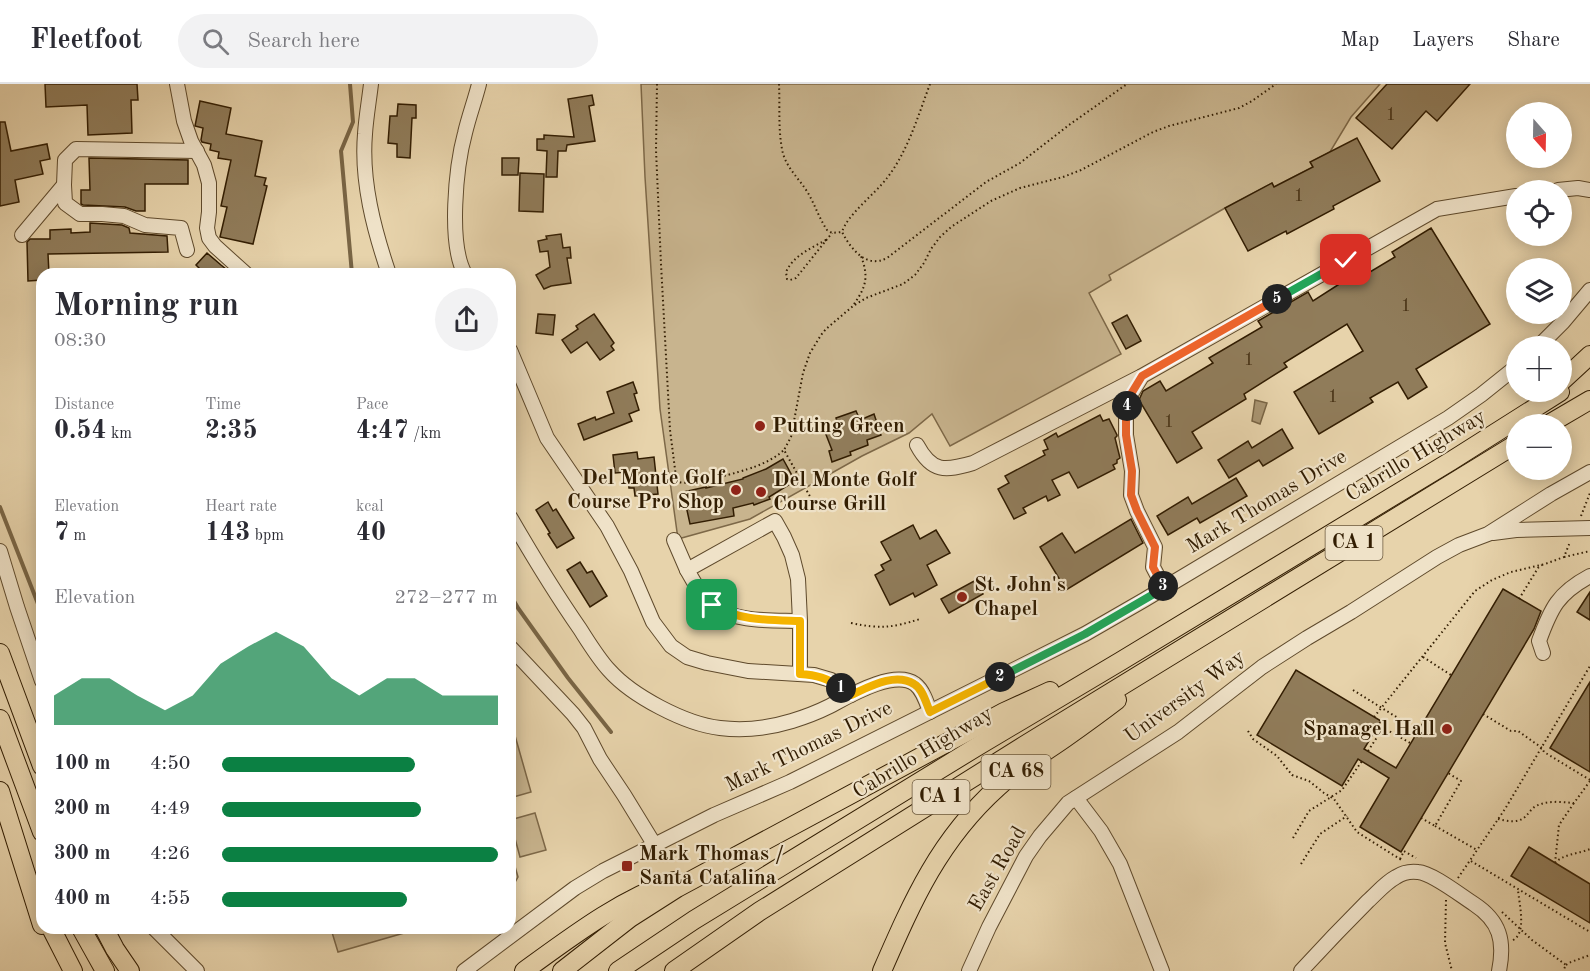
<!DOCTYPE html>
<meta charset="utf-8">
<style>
:root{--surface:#fff;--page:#f2f2f3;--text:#2b2b33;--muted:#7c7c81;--line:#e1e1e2;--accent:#0b8043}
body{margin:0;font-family:"Old Standard TT",serif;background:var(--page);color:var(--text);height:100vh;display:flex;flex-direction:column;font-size:22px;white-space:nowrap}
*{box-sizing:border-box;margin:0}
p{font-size:20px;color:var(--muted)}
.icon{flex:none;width:33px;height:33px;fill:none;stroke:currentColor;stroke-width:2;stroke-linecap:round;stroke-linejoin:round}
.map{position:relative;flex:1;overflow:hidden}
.details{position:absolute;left:36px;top:184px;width:480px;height:666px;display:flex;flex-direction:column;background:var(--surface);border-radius:18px;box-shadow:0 3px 15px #0003}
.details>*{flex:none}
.needle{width:39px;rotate:160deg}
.fabs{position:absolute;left:1506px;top:18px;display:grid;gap:12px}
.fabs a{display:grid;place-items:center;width:66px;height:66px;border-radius:50%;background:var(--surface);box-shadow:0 3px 15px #0003;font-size:30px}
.pin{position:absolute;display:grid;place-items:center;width:51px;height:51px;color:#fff;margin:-26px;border-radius:12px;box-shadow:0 3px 9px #0006}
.km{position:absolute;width:30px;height:30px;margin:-15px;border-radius:50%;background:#222;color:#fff;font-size:16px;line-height:30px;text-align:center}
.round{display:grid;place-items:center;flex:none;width:63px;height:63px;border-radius:32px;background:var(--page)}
.head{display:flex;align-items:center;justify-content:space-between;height:102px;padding:0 18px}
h1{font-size:33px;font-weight:700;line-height:45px}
.figures{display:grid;grid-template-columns:repeat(3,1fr);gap:9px;height:102px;padding:6px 18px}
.figures div{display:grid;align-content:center}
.figures b{font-size:26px;font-weight:700}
.figures small{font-size:16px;font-weight:400}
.figures p{font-size:16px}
.chart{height:168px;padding:12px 18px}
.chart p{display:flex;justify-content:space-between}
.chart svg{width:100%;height:108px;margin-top:6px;fill:var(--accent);opacity:.7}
ul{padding:0 18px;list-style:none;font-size:20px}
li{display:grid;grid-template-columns:96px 72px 1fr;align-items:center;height:45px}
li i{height:15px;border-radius:8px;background:var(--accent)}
header{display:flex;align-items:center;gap:36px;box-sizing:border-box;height:84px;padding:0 30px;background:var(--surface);border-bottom:2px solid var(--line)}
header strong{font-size:28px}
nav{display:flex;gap:33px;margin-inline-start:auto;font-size:21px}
.search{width:420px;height:54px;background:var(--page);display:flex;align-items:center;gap:15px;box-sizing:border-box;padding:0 21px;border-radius:33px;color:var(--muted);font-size:22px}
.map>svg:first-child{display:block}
.green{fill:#c8b48e;stroke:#7d6848;stroke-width:1.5}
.water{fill:#a99572;stroke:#796545;stroke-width:1.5}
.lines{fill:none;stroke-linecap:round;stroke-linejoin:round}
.stream{stroke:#796545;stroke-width:4}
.building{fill:#907c5a;stroke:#321d02;stroke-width:1.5}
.minor-casing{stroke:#5f4a2c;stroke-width:16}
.highway-casing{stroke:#321d02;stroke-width:20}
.path{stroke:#321d02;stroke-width:2;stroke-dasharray:1.5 3;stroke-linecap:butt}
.minor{stroke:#efe2c8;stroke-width:14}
.highway{stroke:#e7d3ab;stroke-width:18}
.split-1-casing{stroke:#fff;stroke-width:12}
.split-2-casing{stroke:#fff;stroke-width:12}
.split-3-casing{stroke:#fff;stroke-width:12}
.split-4-casing{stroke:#fff;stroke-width:12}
.split-5-casing{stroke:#fff;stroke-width:12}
.split-6-casing{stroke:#fff;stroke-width:12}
.split-1{stroke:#f5b400;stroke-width:8}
.split-2{stroke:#f5b400;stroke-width:8}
.split-3{stroke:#22a559;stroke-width:8}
.split-4{stroke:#f0652b;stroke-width:8}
.split-5{stroke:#f0652b;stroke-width:8}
.split-6{stroke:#22a559;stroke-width:8}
.poi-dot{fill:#8f2418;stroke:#efe2c8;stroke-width:2}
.labels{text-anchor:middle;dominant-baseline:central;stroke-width:4.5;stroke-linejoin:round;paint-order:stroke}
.number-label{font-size:18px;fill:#4a3518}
.shield{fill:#efe2c8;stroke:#6b583d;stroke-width:1.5}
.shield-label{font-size:20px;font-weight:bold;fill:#321d02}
.poi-label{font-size:21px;font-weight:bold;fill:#321d02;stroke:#efe2c8;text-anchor:start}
.street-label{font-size:21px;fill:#321d02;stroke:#efe2c8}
</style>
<header>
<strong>Fleetfoot</strong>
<div class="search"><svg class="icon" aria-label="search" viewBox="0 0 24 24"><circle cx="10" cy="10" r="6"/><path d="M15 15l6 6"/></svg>Search here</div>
<nav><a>Map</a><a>Layers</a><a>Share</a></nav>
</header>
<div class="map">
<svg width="1590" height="887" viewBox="0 0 1590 887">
<rect width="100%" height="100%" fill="#e7d3ab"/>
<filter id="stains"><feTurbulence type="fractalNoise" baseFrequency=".00333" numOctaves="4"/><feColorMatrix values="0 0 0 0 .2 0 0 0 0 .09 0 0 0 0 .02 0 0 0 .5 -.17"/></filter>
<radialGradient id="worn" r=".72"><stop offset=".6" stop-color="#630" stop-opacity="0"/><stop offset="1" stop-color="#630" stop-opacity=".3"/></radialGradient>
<g class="green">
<path d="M641,0H1380L1351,33L1330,68L1311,78L1313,83L1274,103L1272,99L1225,124L1109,191L1111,196L1089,209L1121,270L950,362L932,330L909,349L862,372L750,435L678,455L660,325L645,93Z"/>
<path d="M510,634L531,708L510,714Z"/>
<path d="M535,729L546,766L520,773L510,736Z"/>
<path d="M510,765L518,793L513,802L510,803Z"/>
<path d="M418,845L338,868L331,845L418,844Z"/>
</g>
<path class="water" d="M1255,316L1267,319L1260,340L1252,337Z"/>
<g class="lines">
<g class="stream">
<path d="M350,0L353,38L341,67L352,190"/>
<path d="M0,423L42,530"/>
<path d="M510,510L518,524L568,594L611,648"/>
</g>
</g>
<g class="building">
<path d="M45,0H137L138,16H131L132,49L88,51L87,21L46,23Z"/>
<path d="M1387,0H1470L1437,37L1426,27L1392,65L1356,34Z"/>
<path d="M592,11L594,21L589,22L595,57L567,61L566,67H558L557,93H546L547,67L537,66V55H544V51L574,53L568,15Z"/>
<path d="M200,17L231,24L226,50L262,57L255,92L266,94L264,101L267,102L253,160L220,153L227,123L221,122L231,76L218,74L219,68L210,66L211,60L202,58L201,56L203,44L195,42Z"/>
<path d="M398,20L416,21V34H412L410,74L397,73V60L388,59L390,32H397Z"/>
<path d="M0,38H5L11,67L47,60L50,75L40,77L43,90L15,96L19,118L0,122Z"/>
<path d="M1357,54L1380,97L1333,122L1334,125L1287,150L1286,147L1248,167L1225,124L1272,99L1274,103L1313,83L1310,78Z"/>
<path d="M89,74L188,76V100H145V127H136L125,123L83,121L81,120V106H90Z"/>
<path d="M502,74H519L518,91H502Z"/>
<path d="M520,89L544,90L543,128L519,127Z"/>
<path d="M90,139L122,141L129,144L130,149L167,152L168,168L48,170L49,190H42V196L28,197L27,158L30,155H50V146L71,145V149L90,148Z"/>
<path d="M1431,144L1490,240L1416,285L1427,303L1408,315L1398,298L1370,314L1373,318L1319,350L1294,308L1363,267L1347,240L1284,279L1287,283L1244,310L1246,315L1192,348L1202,364L1177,379L1139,316L1143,307L1160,297L1166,307L1213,279L1209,274L1262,243L1258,237L1308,208L1313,217L1341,199L1336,192L1351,184L1355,191L1362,187L1365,191L1395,173L1392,168Z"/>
<path d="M561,150L563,164L570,163L571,174H567L571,199L551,202L544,205L536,191L550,183L548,167L540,168L538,157L547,155L546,152Z"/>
<path d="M207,169L221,181L232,190H194L199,184L196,181Z"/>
<path d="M538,230L555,231L553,251L536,249Z"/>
<path d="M594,230L614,259L611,262L614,266L600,276L587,258L571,269L562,256L578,245L576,242Z"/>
<path d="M1127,231L1141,257L1126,265L1112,239Z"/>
<path d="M633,298L637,309L634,310L639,326L629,330L632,337L584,356L578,340L595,333L596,336L614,329L607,308Z"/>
<path d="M856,327L860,336L874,330L881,351L867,356L868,361L850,368L851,371L832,378L829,367L832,366L825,348L839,343L836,334Z"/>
<path d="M1100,331L1103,337L1109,335L1117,351V352L1115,354L1120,374L1117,376V379L1113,381L1115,385L1078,404L1069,388L1052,396L1060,411L1048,417L1046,412L1023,424L1026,429L1014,435L998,405L1009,399L1005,392L1045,371L1043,367L1048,365L1044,356L1056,349L1058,353Z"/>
<path d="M1282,345L1293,364L1263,382L1259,376L1229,394L1218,376L1248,357L1252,364Z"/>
<path d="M637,368L638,375L654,373L658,410L635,412L634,404H629L627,388L615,389L613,371Z"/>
<path d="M783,375L795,397L769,413L770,415L754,421L753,419L733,424L734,432L690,440L683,408L706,403V404L743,395V394L766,385Z"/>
<path d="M1236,394L1247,412L1200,439L1197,434L1168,451L1157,432L1188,413L1192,420Z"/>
<path d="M548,418L553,427L556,425L574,454L557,464L548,450L550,449L536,426Z"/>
<path d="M1131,435L1143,459L1066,506L1040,463L1062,449L1075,469Z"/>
<path d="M913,441L920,455L936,446L950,469L927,481L937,501L915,513L913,509L890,521L875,491L884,486L881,481L891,476L881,458Z"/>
<path d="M580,478L587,489L592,487L607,512L590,523L567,486Z"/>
<path d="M976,496L983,510L949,529L941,515Z"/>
<path d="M1503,505L1541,527L1534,545L1401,768L1360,743L1389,694L1358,675L1342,702L1257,651L1296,586L1381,637L1364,665L1396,684Z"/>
<path d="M1590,508V536L1577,528Z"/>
<path d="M1590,598V688L1550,664Z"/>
<path d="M1529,763L1590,800V839L1511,792Z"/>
</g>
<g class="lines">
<g class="minor-casing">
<g id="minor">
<path d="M177,0L184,37L191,57L204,81L209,99V128L207,144L209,154L215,162L246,190"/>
<path d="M371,0C369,17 366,34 365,50C361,97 374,146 389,190"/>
<path d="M1558,106L1578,104L1590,106"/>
<path d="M22,151L64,101"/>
<path d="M187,166L181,144L145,141L124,132L102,130H80L65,119L64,101L65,76L76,65L197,67"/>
<path d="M465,190C448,160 456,82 465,49C469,32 475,16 479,0"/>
<path d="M1539,262L1563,238L1590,206"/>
<path d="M510,266L547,354L607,442L631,487L653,538L671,562L687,573L707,579L748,587L814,591L831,596L851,611"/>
<path d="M917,361C932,389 945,387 973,379L1140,293"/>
<path d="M510,433C532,471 555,509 580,545C589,559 598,574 609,586C632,612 685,640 720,644C744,647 769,644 792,637C805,633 818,628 830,622C849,612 894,585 915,600C923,606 927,619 930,628"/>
<path d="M1493,449L1516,446L1590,444"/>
<path d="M674,456L687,486"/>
<path d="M0,467L17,523L42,597"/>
<path d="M1164,504L1153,483L1155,463L1137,427L1131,411L1132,387L1126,351V328L1131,310L1142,292L1437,125L1516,112"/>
<path d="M510,563L573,630L584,644L600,675L624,711L654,760"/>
<path d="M1543,569L1539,557C1551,524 1558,509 1590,492"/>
<path d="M800,590V537L798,495L792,471L784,453L775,437L687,486C694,498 701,512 712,521C735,539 772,536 800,537"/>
<path d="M1076,714L1101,747L1120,780L1162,887"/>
<path d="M154,844L197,887"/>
<path d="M464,887L575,804L603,787L714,731L790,698L1085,550L1144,516L1448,334L1481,311L1516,283"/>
<path d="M969,887L989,843L1026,772L1040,752L1068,719L1178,648L1262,583L1307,554L1351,528L1437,473L1459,461L1488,450L1551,410L1590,388"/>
<path d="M1301,887C1323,863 1345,840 1368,817C1377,809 1385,799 1396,793C1402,789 1410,787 1418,788C1432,789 1460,811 1474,820C1500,837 1505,857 1499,887"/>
</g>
</g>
<g class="highway-casing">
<g id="highway">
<path d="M1562,297L1590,271"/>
<path d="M1549,340L1590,316"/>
<path d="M0,569L42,682"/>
<path d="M0,635L42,748"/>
<path d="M0,707L42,841"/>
<path d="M51,844L73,887"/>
<path d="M81,844L105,887"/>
<path d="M104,844L115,865L130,887"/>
<path d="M524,887C571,853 619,816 674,797"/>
<path d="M562,887L630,834L677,804L1004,628L1050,607"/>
<path d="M618,887L694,836L978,662L1121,577L1451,377L1560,308"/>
<path d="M674,887L760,827L1025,661L1516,360"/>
<path d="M882,887C913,816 939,756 998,703C1019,684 1042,670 1065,654C1082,642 1100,629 1117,616"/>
</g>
</g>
<g class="path">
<path d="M657,0L656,66L661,180L670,346L676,393L679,398C692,402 740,388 754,383C765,379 775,374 784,366"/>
<path d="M779,0C780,21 778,44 782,65C785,83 799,94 808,109C815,121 819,134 827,146L832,149L842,148"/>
<path d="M930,0C918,32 908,67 887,94C875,110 847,131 842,148C851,165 866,185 887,174L986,98L1020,79L1069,41L1127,0"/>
<path d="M826,156C811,164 793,172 786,188L787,195L790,196L796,194L832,149"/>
<path d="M854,220C866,203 869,193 861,172"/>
<path d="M812,416L784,366L791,353L803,289L810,269L821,251L826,245L853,222L866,214L903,200L915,191L924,179L931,165L940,153L951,143L991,117L1020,104L1063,93L1081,86L1153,48L1169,42L1239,24L1252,17L1276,0"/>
<path d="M1581,432L1590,409"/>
<path d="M1564,473L1590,467"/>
<path d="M1519,515L1538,484L1542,481"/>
<path d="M851,539C881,545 891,544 920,535"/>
<path d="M1423,573L1451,591"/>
<path d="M1353,606L1406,639L1398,652L1410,659"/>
<path d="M1483,630L1511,647H1518L1542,664L1544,668L1590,696"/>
<path d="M1374,633L1475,507L1492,496L1511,488L1545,480L1564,473L1570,458"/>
<path d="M1378,641L1398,652"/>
<path d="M1248,647L1253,655L1277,672L1292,691L1309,697L1324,709L1334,715L1357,748L1403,777"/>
<path d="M1368,667L1383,644"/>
<path d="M1421,734L1435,742L1461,697L1448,689"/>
<path d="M1498,735C1508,737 1518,740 1526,732C1529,729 1532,724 1536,722C1548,716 1562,718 1574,719L1590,697"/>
<path d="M1435,742L1477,766"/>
<path d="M1293,754L1309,727L1342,706L1362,677"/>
<path d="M1400,775L1404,767L1416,774"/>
<path d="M1471,777L1590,848"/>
<path d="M1555,779L1559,741L1574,719"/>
<path d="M1555,779C1563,770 1578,770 1590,765"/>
<path d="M1301,780L1320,750L1347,732"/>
<path d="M1458,794L1505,725L1590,582"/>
<path d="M1446,816L1445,859L1452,887"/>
<path d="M1502,828L1532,856L1566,881L1563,887"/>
<path d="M1513,856C1527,849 1519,819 1518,806"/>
<path d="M1566,881L1571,878L1590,871"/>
</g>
<use href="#minor" class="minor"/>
<use href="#highway" class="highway"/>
</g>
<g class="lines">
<g class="split-1-casing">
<path id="split-1" d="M712,521C739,537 770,536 800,537V590C816,591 828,594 841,604"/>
</g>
<g class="split-2-casing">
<path id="split-2" d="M841,604L851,611C869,603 895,588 914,600C923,605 926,619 930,628L1000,593"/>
</g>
<g class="split-3-casing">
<path id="split-3" d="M1000,593L1085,550L1164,504L1163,502"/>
</g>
<g class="split-4-casing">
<path id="split-4" d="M1127,322L1126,328V351L1132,387L1131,411L1137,427L1155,463L1153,483L1163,502"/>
</g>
<g class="split-5-casing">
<path id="split-5" d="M1127,322L1131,310L1142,292L1277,215"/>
</g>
<g class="split-6-casing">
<path id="split-6" d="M1277,215L1346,176"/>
</g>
<use href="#split-1" class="split-1"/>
<use href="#split-2" class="split-2"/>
<use href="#split-3" class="split-3"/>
<use href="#split-4" class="split-4"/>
<use href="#split-5" class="split-5"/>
<use href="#split-6" class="split-6"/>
</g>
<g class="poi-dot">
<circle cx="760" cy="342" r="6"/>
<circle cx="736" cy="406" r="6"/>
<circle cx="761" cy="408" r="6"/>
<circle cx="962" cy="513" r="6"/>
<circle cx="1447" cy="645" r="6"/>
<rect x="621" y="776" width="12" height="12" rx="3"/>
</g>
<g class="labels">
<g class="number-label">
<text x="1391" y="31">1</text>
<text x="1299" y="112">1</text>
<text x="1406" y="222">1</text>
<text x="1249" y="276">1</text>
<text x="1333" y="313">1</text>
<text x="1169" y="338">1</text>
</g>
<g class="shield">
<rect x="1325.5" y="442" width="57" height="34" rx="4.5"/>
<rect x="981.5" y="671" width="69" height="34" rx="4.5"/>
<rect x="912.5" y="696" width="57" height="34" rx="4.5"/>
</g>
<g class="shield-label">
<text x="1354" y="459">CA 1</text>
<text x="1016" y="688">CA 68</text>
<text x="941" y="713">CA 1</text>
</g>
<g class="poi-label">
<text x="772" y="342">Putting Green</text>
<text x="724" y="394" text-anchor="end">Del Monte Golf<tspan x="724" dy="24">Course Pro Shop</tspan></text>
<text x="773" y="396">Del Monte Golf<tspan x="773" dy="24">Course Grill</tspan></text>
<text x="974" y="501">St. John's<tspan x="974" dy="24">Chapel</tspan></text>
<text x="1435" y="645" text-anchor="end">Spanagel Hall</text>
<text x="639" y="770">Mark Thomas /<tspan x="639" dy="24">Santa Catalina</tspan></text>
</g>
<g class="street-label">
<text transform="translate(1416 372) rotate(-31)">Cabrillo Highway</text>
<text transform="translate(1267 418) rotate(-31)">Mark Thomas Drive</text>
<text transform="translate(1185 613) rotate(-36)">University Way</text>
<text transform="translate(809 663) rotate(-26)">Mark Thomas Drive</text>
<text transform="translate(923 669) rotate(-31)">Cabrillo Highway</text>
<text transform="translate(998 785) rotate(-60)">East Road</text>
</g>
</g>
<rect width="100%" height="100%" filter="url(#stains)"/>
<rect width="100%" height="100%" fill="url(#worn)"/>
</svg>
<div class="fabs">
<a><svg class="needle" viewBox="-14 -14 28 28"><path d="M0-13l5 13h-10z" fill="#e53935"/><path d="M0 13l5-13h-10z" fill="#7c7c81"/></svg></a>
<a><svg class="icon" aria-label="locate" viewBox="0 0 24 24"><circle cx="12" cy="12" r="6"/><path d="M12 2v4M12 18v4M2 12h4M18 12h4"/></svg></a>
<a><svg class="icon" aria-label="layers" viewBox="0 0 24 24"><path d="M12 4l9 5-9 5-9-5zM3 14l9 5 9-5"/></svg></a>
<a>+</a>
<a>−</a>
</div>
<div class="pin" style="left:712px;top:521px;background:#1e9e55"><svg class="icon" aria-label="arrive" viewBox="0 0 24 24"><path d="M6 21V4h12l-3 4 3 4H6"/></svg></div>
<div class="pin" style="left:1346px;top:176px;background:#d93025"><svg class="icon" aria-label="check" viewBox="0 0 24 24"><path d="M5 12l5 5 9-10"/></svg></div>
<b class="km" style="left:841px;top:604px">1</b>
<b class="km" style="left:1000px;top:593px">2</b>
<b class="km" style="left:1163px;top:502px">3</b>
<b class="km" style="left:1127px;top:322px">4</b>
<b class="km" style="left:1277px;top:215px">5</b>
<section class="details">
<div class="head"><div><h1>Morning run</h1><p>08:30</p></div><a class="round"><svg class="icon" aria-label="share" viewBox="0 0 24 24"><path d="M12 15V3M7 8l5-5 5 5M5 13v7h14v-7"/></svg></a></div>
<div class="figures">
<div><p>Distance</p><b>0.54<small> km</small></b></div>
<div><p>Time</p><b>2:35</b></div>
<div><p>Pace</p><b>4:47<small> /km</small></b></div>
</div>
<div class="figures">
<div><p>Elevation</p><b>7<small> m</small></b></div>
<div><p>Heart rate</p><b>143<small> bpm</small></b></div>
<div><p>kcal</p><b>40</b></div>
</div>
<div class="chart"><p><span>Elevation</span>272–277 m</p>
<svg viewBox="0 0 160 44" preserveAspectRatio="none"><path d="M0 44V32L10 25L20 25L30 32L40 38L50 32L60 19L70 12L80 6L90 12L100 25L110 32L120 25L130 25L140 32L150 32L160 32V44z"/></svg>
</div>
<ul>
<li><b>100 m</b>4:50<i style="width:70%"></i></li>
<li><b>200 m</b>4:49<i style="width:72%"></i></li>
<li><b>300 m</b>4:26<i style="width:100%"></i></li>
<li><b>400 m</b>4:55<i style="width:67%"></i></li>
</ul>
</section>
</div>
